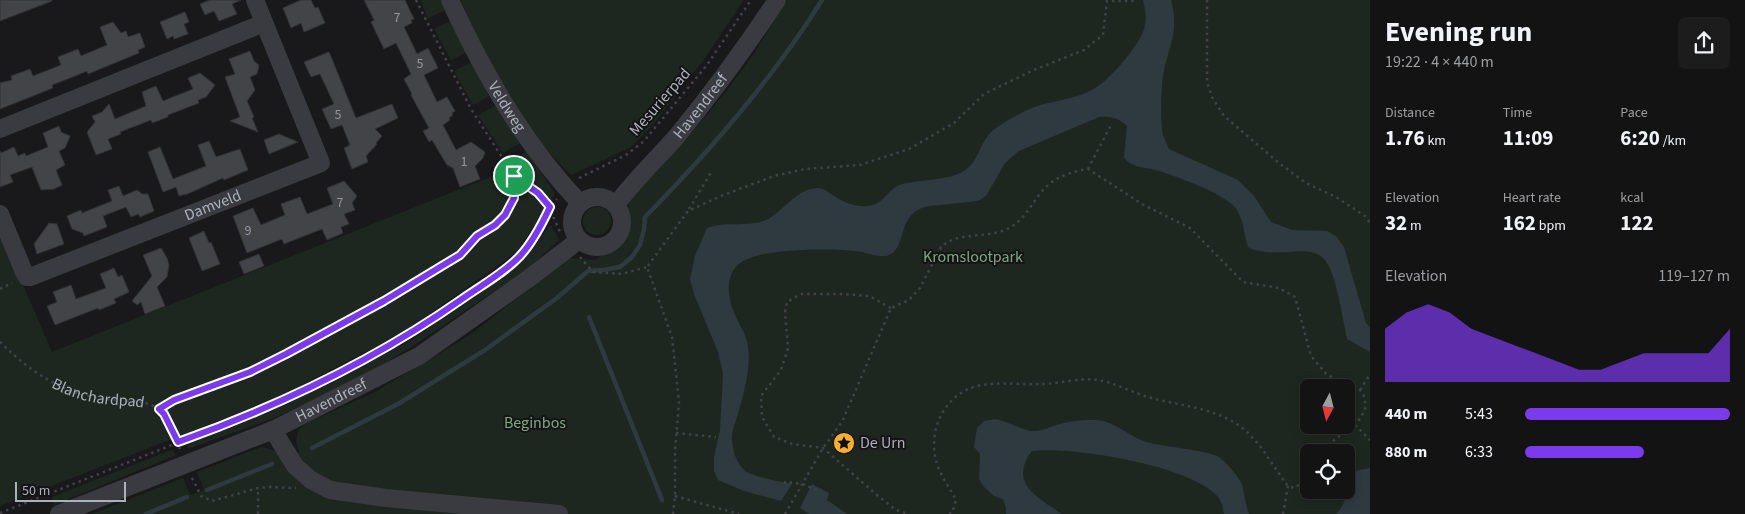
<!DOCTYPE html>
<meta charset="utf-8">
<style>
:root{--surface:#131314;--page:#1c1c1d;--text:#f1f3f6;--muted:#9d9ea0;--line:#323234;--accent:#7c3aed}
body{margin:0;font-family:"Source Sans 3",sans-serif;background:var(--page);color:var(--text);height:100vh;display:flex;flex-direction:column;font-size:19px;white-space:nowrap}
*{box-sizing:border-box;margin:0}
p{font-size:16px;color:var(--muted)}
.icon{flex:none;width:28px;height:28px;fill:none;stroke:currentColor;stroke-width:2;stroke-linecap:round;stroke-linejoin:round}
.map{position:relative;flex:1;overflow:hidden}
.sheet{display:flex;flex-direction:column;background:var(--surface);width:375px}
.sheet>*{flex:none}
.needle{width:32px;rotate:187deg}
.tools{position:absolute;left:1300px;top:379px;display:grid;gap:10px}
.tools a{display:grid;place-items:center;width:55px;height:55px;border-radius:8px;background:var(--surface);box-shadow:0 2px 8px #0003,0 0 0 1px var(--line);font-size:25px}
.scale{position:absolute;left:15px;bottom:12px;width:111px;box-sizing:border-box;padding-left:5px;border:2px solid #abb1bb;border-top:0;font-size:14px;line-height:18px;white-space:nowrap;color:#abb1bb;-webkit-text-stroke:4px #141416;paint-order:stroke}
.pin{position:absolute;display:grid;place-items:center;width:42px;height:42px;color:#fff;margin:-21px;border:2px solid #fff;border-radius:50%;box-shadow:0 1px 5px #0007}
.round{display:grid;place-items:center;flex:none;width:52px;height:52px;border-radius:8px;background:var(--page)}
.overview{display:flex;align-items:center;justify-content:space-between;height:85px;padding:0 15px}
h1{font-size:28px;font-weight:700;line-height:38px}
.stats{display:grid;grid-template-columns:repeat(3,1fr);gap:8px;height:85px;padding:5px 15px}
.stats div{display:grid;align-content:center}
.stats b{font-size:21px;font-weight:700}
.stats small{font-size:14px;font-weight:400}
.stats p{font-size:14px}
.chart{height:140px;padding:10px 15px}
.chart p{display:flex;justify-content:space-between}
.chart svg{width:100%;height:90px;margin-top:5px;fill:var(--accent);opacity:.7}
ul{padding:0 15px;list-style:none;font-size:16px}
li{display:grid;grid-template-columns:80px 60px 1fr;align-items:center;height:38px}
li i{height:12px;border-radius:6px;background:var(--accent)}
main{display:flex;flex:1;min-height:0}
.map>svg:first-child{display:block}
.green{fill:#1e271f;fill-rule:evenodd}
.water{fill:#2e3940}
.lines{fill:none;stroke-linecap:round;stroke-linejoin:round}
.stream{stroke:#2e3940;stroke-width:4.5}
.building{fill:#434448;stroke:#333337}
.path{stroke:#404248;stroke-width:2.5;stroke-dasharray:2.5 4;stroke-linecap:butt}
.minor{stroke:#3a3b40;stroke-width:18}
.route-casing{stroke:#fff;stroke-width:10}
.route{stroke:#7c3aed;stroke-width:6}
.labels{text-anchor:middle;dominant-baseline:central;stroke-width:4;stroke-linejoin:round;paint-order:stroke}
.number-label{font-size:14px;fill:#91969e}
.street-label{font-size:16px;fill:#abb1bb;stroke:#141416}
.park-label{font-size:16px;fill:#81a782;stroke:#141416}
.poi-label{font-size:16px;fill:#abb1bb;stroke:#141416;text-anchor:start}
</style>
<main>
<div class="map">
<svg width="1370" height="514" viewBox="0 0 1370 514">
<rect width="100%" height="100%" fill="#19191b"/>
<g class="green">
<path d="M420,0H441L446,10L428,18Z"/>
<path d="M461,0H744L705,58L650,128L631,147L571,175C537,143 511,104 489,63C478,43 470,21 461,0Z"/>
<path d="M787,0H1370V514H92L183,478L190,495L204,490L197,472L262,447L275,451L282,458L299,452L296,441L299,429L307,423L375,392L452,346L474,332L568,258L596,260L629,229L628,200C666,161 704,121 737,77C756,53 771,26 787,0ZM1309,388H1346V425H1309ZM1309,452H1346V490H1309Z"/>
<path d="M451,21L467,52L451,60L434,29Z"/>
<path d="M472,62L489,96L473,105L454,71Z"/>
<path d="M496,105L520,143L503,153L478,115Z"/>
<path d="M527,152L555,194L517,252L402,333L273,400L0,506V231L52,352L508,170L504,164Z"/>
<circle cx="597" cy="221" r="14"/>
<path d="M551,225L559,240L530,267L413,346L370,372L323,396L271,419L188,449L187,445L189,442L256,416L297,398L410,341L523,259Z"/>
<path d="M171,450L174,451L176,455L54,505L52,497Z"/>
</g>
<g class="water">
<path d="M1143,0H1171C1180,33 1168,46 1163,76C1161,87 1160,124 1163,135C1165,140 1167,144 1169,149L1238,180L1254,196L1271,222L1292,230L1327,231L1337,237L1344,247L1366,323L1370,327V352L1347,339C1343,321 1336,269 1323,258C1315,250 1300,251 1290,252C1275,252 1261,254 1248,247C1244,235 1244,222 1237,210C1229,195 1173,175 1156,170C1143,167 1133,168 1124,158L1127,126C1119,118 1110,116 1099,117L1019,151L1005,163L986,196L978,201L930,206C894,211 909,252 886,256C876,257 865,252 856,251C831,248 760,248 740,263C723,276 728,302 737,319C741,328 747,336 748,347C751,369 744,392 738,414C736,422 731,431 732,440C733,453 738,469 751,474C764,479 779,481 792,484L781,501L744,491L718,480L714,471V457L720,430L723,373L718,352L694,294L690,279L695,256L707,228C728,220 750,229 770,218C785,208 798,189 817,188C824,188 828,192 834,196C845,203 860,209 873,205C886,201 889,187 903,184C921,179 954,181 968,168C981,157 980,137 999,126C1010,119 1023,111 1035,107C1055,100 1079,99 1097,87C1112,77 1141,44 1145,26C1147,17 1145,9 1143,0Z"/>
<path d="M996,419C1009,422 1025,432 1036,431C1045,430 1052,426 1061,424C1073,420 1091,419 1103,421C1120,425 1132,439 1150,443C1168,447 1185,448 1203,452C1207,453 1213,454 1217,456C1224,459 1240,478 1242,485C1245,494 1245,504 1249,514H1224C1223,506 1221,499 1215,494C1186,465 1071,446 1032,451C1008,483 1037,497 1062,514H1006V508L1003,499L994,496L984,487L979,479L980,454L974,447L977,428L984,421Z"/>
<path d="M1370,468V514H1336C1348,503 1347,485 1355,471Z"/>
<path d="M812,484L829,493L827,500L847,514H809L800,508Z"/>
</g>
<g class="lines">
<g class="stream">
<path d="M589,317L662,500"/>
<path d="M312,448L398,404L485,350L557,298L588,271L604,270L620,267L632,257L640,245L644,229L645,217C711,150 772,80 822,0"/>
<path d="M207,490L272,464"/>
<path d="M146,514L187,497"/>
</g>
</g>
<g class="building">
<path d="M0,0H52V1L0,21Z"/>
<path d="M210,0H241L232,4L237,14L219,21L214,11L205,15L200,4Z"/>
<path d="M301,0H311L315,8L318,7L325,23L304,32L301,23L291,28L283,8Z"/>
<path d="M364,0H405L414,19L411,20L412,23L404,27L417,54L428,48L438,68L424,75L437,102L447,97L455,111L452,113L453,115L449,118L450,120L443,125L456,150L471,142L485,152L483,158L475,166L480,179L460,187L453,168L447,165L432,140L429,142L423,131L429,128L411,95L412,94L404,79L411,74L396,43L384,49L371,22L374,20Z"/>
<path d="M185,12L189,22L184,24L188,34L174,39L173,36L167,39L160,22Z"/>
<path d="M113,22L121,33L126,31L128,37L140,33L145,47L138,50L139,53L88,74L87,71L75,76L52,85L53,88L0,109V83L12,80L11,76L30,69L33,76L61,65L58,57L78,49L81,56L107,45L100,27Z"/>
<path d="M250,51L254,61L259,65L257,74L250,77L255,90L247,101L254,117L252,118L258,132L230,121L240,117L225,77L235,74L229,59Z"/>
<path d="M329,52L356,118L392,104L398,118L375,129L382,136L376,143L377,144L366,156L368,162L352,169L344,148L350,145L342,125L331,129L322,109L334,104L320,74L311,77L304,62Z"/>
<path d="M200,73L215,85L206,97L198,100L199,103L168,115V117L152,123L151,120L120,132L121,134L108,139L112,149L96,155L87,132L95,122L92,116L102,112L109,104L115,119L146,106L142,92L156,86L163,101L193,89L188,78Z"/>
<path d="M59,126L61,132L70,136L65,148L59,151L65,165L56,170L62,185L54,189L41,190L32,167L10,175L13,182L0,187V151L1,153L14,147L18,156L25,153L26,156L48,147L43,133Z"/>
<path d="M279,134L298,142L269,154L264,140Z"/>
<path d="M209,141L216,157L240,149L248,170L224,180L223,178L185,195V194L179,196L176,187L163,192L148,152L160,147L173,179L206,166L198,145Z"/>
<path d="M344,181L357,196L352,203L355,210L344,214L349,224L341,227L343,233L327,240L322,229L284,244L282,239L247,253L233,216L253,208L261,225L285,215L281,204L300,197L307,214L333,204L327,188Z"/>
<path d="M119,186L123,196L137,190L142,194H148L154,211L140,217L138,214L131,217L126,207L103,216L107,227L84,236L83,233L72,229L67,216L81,210L82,213L112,201L108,190Z"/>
<path d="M49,223L57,224L64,244L37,254L34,244Z"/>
<path d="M204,231L209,243L211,242L220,264L202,271L189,238Z"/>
<path d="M161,248L167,258L169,265L167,277L157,287L165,306L145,314L141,302L137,305L132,301L152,276L143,255Z"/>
<path d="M259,254L264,266L244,274L239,262Z"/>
<path d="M114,268L118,277L122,275L129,292L114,299L116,303L99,310L98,308L55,325L47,306L57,302L53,292L71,285L76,299L106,288L100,274Z"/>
</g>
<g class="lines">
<g class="path">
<path d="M416,0L471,109L514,176L538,193L547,203L561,234"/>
<path d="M1207,0V82L1212,97L1224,116L1279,163L1306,183L1336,197L1365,216L1370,223"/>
<path d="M1088,169L1111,125"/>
<path d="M579,178L626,155L644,141L707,65L751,0"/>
<path d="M689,209L712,171"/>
<path d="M580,257L593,272L622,274L647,267"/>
<path d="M0,289L12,283"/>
<path d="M891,308L869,296L843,294H801L787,302L785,312L788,348L781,370L761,396L762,417L774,437L792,444L823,448L878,496L896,510L908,514"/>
<path id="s1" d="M0,342C24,366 54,388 88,396C138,408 160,385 180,449"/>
<path d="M1360,390L1370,374"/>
<path d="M159,409L174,401L250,372L287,354L384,301L460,255L477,236L495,225L505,215L514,198V176"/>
<path d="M1355,425L1370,440"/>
<path d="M676,433L716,437"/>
<path d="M192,478L201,496L212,501L258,488L270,487L296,488"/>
<path d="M785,484V482L802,484L817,490V492"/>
<path d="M675,496L739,514"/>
<path d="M0,513L278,403L338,374L385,349L434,318L502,271L520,256L537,234L550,207L557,199"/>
<path d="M258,514V488"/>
<path d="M673,514L675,496V451L679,402L672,337L647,267L688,211L721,196L774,176L805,169L860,165L909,149L954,123L984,94L1036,69L1084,50L1103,35L1107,1H1136"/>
<path d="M785,514L823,448L842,422L891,308L909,300L920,288L941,247C960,230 989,240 1011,227C1029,216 1035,194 1052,182C1063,174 1076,171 1088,169L1142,204L1190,228L1243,282L1279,288L1295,297L1311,356L1327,375L1360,390L1365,398V410L1359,420L1333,441L1322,452"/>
<path d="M949,514L952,513L956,500C950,488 939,474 936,460C928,429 945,394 977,386C998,381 1020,385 1041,384C1058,384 1083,377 1098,380C1115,383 1131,392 1148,397C1179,406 1214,407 1241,427C1262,443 1272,466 1288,486L1294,488L1305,481L1309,473"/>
<path d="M1283,514L1288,486"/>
</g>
<g class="minor">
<path id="s2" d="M450,0C483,73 525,145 580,203"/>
<path d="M0,129L264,23"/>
<circle cx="597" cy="222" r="25"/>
<path id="s3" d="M616,205C634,180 657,159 677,136C713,92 746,47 777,0"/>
<path id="s4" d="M0,214L24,272L27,277H30L321,163L255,0"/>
<path d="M273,430L295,466L311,480L330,490L386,498L559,514"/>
<path id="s5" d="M59,514L273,430L419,356L528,279L579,240"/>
</g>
</g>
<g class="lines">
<g class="route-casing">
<path id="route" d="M514,176L538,193L550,207C542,224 533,242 520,256C504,273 482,285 462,299C375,360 279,406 178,442L164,414L159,409L174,400L250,372L286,354L384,301L460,255L477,236L495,225L505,215L514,198Z"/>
</g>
<use href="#route" class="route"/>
</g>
<defs>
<g id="sight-disc" transform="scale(1.125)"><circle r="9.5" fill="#f9ad33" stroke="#141416"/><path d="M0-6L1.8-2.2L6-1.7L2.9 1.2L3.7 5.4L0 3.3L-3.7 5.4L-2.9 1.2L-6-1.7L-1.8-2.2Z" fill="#111"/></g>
</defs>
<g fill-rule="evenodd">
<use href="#sight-disc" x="844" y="443"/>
</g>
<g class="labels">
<g class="number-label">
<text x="397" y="18">7</text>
<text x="420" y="64">5</text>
<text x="338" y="115">5</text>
<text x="464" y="162">1</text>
<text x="340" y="203">7</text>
<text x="248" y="231">9</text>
</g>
<g class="street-label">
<text transform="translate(660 102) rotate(-49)">Mesurierpad</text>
<text stroke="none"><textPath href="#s2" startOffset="121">Veldweg</textPath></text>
<text stroke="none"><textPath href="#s3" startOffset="130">Havendreef</textPath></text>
<text stroke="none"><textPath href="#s4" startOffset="268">Damveld</textPath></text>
<text stroke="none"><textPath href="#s1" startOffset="114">Blanchardpad</textPath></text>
<text stroke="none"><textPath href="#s5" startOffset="295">Havendreef</textPath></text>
</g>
<g class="park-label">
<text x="973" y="257">Kromslootpark</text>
<text x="535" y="423">Beginbos</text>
</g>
<g class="poi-label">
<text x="860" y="443">De Urn</text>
</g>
</g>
</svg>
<div class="tools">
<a><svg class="needle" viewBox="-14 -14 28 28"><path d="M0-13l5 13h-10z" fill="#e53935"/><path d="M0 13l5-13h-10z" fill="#9d9ea0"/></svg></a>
<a><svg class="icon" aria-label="locate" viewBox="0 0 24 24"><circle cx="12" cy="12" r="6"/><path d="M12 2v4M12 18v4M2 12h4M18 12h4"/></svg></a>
</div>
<div class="scale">50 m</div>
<div class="pin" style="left:514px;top:176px;background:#1e9e55"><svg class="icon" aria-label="arrive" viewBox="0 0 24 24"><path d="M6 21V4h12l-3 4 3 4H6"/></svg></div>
</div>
<section class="sheet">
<div class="overview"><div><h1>Evening run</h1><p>19:22 · 4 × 440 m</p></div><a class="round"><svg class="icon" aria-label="share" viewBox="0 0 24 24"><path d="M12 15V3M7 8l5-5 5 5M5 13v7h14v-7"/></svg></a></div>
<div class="stats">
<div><p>Distance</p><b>1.76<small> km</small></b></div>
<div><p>Time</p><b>11:09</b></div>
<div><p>Pace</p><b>6:20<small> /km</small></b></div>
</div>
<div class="stats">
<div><p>Elevation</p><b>32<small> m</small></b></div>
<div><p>Heart rate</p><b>162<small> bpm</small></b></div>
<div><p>kcal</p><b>122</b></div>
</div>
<div class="chart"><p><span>Elevation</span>119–127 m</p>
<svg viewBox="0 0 160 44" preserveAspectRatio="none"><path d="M0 44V18L10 10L20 6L30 10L40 18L50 22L60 26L70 30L80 34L90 38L100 38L110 34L120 30L130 30L140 30L150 30L160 18V44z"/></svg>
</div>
<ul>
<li><b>440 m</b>5:43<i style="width:100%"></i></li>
<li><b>880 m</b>6:33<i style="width:58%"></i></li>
</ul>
</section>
</main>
